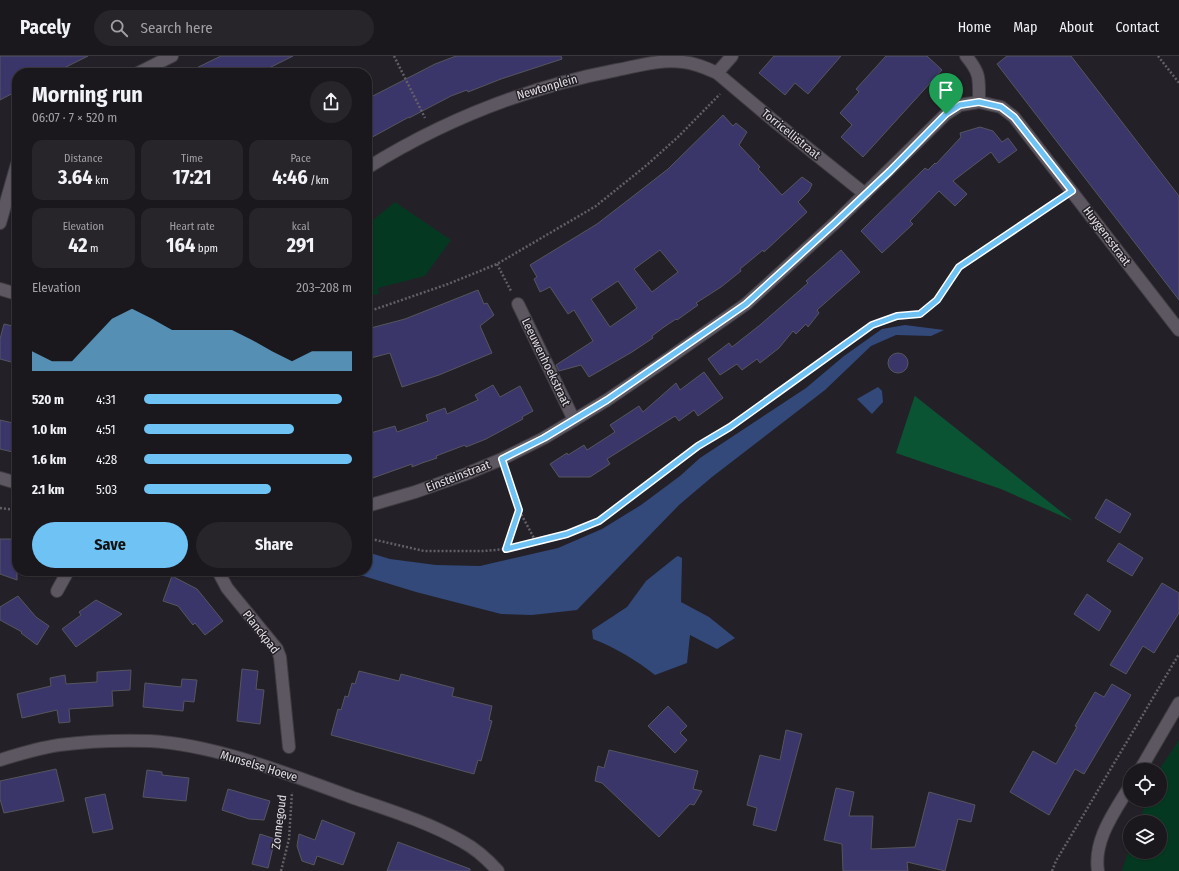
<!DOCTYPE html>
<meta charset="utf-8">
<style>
:root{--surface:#1b181d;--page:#28252a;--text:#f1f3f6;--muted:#a0a0a4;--line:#39373b;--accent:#6fc2f4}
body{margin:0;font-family:"Fira Sans Condensed",sans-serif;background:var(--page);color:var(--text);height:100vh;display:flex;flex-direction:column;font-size:15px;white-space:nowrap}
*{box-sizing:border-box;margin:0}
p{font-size:13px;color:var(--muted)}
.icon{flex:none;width:22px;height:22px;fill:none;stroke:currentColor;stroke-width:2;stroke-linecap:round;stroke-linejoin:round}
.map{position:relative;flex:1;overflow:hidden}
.side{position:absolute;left:12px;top:12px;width:360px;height:508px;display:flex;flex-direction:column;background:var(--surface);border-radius:16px;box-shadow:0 1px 3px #0004,0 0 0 1px var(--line)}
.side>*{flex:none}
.tools{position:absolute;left:1123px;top:707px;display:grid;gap:8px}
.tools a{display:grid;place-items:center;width:44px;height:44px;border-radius:50%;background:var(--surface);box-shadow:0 1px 3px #0004,0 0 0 1px var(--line);font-size:20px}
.pin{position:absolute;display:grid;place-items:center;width:34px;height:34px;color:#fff;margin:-41px -17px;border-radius:50% 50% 50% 0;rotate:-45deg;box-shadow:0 0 4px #0007}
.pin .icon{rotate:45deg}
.round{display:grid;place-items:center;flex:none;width:42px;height:42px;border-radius:21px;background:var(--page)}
.summary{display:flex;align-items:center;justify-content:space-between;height:68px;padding:0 20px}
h1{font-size:22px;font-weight:700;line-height:30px}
.stats{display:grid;grid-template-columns:repeat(3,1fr);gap:6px;height:68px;padding:4px 20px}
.stats div{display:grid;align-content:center;border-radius:10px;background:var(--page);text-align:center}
.stats b{font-size:20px;font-weight:700}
.stats small{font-size:11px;font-weight:400}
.stats p{font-size:11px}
.chart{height:112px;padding:8px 20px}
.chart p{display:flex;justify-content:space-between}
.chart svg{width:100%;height:72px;margin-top:4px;fill:var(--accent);opacity:.7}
.button{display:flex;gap:8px;margin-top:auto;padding:8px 20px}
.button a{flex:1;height:46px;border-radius:24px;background:var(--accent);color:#111;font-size:16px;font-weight:700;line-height:46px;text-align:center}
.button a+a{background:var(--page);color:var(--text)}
ul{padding:0 20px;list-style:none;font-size:13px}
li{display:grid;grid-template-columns:64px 48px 1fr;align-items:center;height:30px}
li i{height:10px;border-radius:5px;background:var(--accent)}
header{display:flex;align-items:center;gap:24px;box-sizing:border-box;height:56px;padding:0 20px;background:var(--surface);border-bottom:1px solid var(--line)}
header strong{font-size:19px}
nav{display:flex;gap:22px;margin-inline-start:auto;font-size:14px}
.search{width:280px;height:36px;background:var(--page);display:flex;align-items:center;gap:10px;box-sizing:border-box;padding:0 14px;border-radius:22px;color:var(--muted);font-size:15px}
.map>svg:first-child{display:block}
.green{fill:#053820}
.forest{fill:#0b5433}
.water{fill:#32497a}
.building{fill:#3a3669;stroke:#55555e;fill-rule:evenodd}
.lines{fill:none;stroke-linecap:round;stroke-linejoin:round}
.minor-casing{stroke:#403c43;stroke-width:14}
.path{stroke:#635f66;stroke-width:2.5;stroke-dasharray:2 2;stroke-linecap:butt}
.minor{stroke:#5c5760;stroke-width:12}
.route-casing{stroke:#fff;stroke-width:8}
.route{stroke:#6fc2f4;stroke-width:5}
.labels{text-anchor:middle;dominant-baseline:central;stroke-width:3;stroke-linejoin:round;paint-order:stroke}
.street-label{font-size:12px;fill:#e1dee3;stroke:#242027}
</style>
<header>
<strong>Pacely</strong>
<div class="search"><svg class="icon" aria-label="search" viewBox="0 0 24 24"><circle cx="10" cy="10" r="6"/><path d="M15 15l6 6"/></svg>Search here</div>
<nav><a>Home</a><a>Map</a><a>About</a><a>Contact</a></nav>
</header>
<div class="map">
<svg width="1179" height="815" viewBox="0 0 1179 815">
<rect width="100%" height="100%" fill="#242027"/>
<g class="green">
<path d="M395,146L451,184L425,220L378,232L379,238L367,240V169Z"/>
<path d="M1179,684V815H1123L1122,814L1130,791V796H1160V766H1139L1147,744H1160L1159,714Z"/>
</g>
<path class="forest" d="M915,339V340L1073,465L1001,433L896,397Z"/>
<g class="water">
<path d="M905,269L944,274L931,280L896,279L871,290L825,334L712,421L679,449L577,554L532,559L501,558L416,536L347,515H367V496L390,503L436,509L480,510L558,492L602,473L641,449L680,420L700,402L806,332L844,300L882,273Z"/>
<path d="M878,331L882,335L883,346L872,358L857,343Z"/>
<path d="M678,500L682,502V504L681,546L709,561L735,582L717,593L690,579L687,607L655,619C636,604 616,592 593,583L592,574L627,551L646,525L676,501Z"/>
</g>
<g class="building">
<path d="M0,0H88L54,17H17V35L0,44Z"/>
<path d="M221,0H293L259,17H186Z"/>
<path d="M456,0H561L562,3L501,23L468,36L467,34L451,40L409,62V61L367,84V43L435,8Z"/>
<path d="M774,0H841L808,38L795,27L785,39L759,17Z"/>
<path d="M886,0H927L942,14L863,101L841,81L852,69L840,57L859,36L856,33Z"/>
<path d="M1007,0H1071L1179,140V244L997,8Z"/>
<path d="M723,59L733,70L736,67L747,76L739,89L760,111L758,113L782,139L802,121L812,128L809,135L798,146L807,156L764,196L763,194L740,213L741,215L721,231L696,247L698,249L677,264L676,263L664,271L652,280L653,282L632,296L589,321L581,309L559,315L556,309L593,285L574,254L568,258L550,231L540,236L534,223L537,221L530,209L597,168L632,141L668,113ZM660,194L678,216L652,236L634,213ZM618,225L637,252L610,271L591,243Z"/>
<path d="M980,71L993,75L1002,86L1008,82L1017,94L999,107L991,96L953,125L967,138L955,150L939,135L910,165L913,168L882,197L861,175L925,112L928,114L935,107L936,108L961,81L960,77Z"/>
<path d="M841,194L860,216L817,254L819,257L808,271L806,268L796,278L793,275L779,292L760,307L757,303L742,314L737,308L720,319L708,303L729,287L732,291L760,269L808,227L806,225Z"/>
<path d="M478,234L484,248L487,247L494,259L480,270L492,297L439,319L402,331L390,297L367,303V273L405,263Z"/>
<path d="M4,268L17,271V298L15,307L0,303V283Z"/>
<circle cx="898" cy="307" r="10"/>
<path d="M704,316L723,342L698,360L694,354L679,365L675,360L607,403L610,408L590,421H559L550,408L567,397L568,399L584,389L587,394L615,376L610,369L639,350L643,356L676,327L680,334Z"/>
<path d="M493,329L500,341L520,330L533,355L522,361L523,363L486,383L466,391L465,389L436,400L437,402L422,407L412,411V408L367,424V378L395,370L397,376L428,365L426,359L445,352L447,358L478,344L475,339Z"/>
<path d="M0,364L17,368V397L0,393Z"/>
<path d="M1106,443L1131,458L1120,477L1095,462Z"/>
<path d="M0,483H17V524L0,518Z"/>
<path d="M1119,487L1143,502L1132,520L1107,505Z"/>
<path d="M172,520L197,533L223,565L205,579L195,567L193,569L178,550L163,545Z"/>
<path d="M1162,527L1179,537V557L1154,597L1143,590L1126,618L1110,609Z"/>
<path d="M1087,538L1111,555L1099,575L1074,558Z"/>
<path d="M18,540L36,561L49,570L37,589L21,577L22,576L0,564V551Z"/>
<path d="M96,544L122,558L76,591L62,573L81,559L79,556Z"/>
<path d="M242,613L258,615L256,633L264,634L260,668L237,665Z"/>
<path d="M131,614L130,634L112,635L113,650L69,653L70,666L59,667L57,654L22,662L17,638L51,630L50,622L65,619L66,628L97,626V616Z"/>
<path d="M359,615L399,625L401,618L454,632L452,640L492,650L489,664L492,665L481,705L478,704L474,718L331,679L338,653L341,654L345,640L348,641L352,627L355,628Z"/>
<path d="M182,623L197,624L194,646L184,645L183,655L143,651L145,627L181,631Z"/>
<path d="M1112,628L1131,639L1084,718L1075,713L1049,759L1010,736L1033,695L1056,708L1077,671L1075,670L1095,636L1104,641Z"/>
<path d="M668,650L687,670L680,677L687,684L675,697L648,670Z"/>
<path d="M786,674L802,678L776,775L753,769L757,752L747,749L760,699L780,704Z"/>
<path d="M609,694L698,715L693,733L702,735L694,749L690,748L659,781L602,727L595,725L598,710L604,712Z"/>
<path d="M56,713L64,745L4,757L0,743V725Z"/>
<path d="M147,714L162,716V719L189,722L186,745L143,741Z"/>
<path d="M836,732L854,736L849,760H873L871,793L915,791L929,736L975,749L971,766L958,763L945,815L907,806L908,815H843L842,788L824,784Z"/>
<path d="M228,733L270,745L264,764L249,763L222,754Z"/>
<path d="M105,738L113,773L93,777L85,742Z"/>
<path d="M322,764L355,777L343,809L317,800L314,809L302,805L297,790L299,778L315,784Z"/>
<path d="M260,778L275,783L268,812L252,808Z"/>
<path d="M398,786L470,813V815H387Z"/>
</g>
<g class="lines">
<g class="minor-casing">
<g id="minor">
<path d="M966,0C981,18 979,23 979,46L1001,51L1014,61L1179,274"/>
<path d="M138,17L172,0"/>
<path d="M717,17L774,65L865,138"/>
<path d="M367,112C444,64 528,31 617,14C638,10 661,3 683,6C695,7 706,12 717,17L732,0"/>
<path d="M0,167L17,108"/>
<path d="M0,233L17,238"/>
<path d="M518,248L574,364"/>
<path d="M0,422L17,427"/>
<path d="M367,450L415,436L466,418L502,403L544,382L574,364L607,344L669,302L746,248L836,166L946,58L960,49L979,46"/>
<path d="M218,515L227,532L277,593L280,601L289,691"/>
<path d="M57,535L68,515"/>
<path d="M0,704C19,698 39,692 59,689C89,685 119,684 150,685C217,689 288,718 351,741C389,754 428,766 463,786C476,793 488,804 498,815"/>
<path d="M1140,714L1179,647"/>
<path d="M1098,815C1093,784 1115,755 1130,730"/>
</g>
</g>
<g class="path">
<path d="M394,0L425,62"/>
<path d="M1158,0L1179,27"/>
<path d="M497,208L511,235"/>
<path d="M367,256L448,228L497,208L596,150L648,108L679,80L720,38"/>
<path d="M507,417L519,454L536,486L567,478L599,465L698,390L729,371L872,269L897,260L919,258L937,244L959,211L1059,144"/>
<path d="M0,452L17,454"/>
<path d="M367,482L424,495H484L506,493L536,486"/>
<path d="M506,493L519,455"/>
<path d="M281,815L289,783L292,736"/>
<path d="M1052,815L1056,805L1179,598"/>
</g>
<use href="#minor" class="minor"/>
</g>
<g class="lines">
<g class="route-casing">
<path id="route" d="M979,46L1001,51L1014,61L1072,135L959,211L937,244L920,258L897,260L872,269L730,371L698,390L599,465L567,478L506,493L519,454L502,403L544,382L607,344L746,248L836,166L890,115L946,58L960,49Z"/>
</g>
<use href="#route" class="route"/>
</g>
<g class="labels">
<g class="street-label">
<text transform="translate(547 31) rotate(-16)">Newtonplein</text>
<text transform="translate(791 78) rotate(39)">Torricellistraat</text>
<text transform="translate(1107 180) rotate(53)">Huygensstraat</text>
<text transform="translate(546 306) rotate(64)">Leeuwenhoekstraat</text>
<text transform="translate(458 420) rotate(-21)">Einsteinstraat</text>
<text transform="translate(261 576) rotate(52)">Planckpad</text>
<text transform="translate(259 710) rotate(17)">Munselse Hoeve</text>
<text transform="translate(279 766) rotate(-83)">Zonnegoud</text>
</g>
</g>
</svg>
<div class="tools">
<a><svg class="icon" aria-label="locate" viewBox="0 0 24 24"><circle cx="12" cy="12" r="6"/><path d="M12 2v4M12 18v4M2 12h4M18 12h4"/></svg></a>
<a><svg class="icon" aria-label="layers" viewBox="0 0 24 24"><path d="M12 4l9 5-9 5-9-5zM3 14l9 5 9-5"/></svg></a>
</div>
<div class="pin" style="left:946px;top:58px;background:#1e9e55"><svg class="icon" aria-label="arrive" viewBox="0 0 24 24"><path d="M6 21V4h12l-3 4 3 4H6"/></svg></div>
<section class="side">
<div class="summary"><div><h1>Morning run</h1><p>06:07 · 7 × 520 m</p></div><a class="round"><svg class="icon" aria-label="share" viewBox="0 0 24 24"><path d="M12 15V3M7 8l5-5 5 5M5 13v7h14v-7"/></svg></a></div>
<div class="stats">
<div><p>Distance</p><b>3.64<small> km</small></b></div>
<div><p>Time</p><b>17:21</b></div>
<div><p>Pace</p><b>4:46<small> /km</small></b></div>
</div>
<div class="stats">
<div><p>Elevation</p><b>42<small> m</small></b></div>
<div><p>Heart rate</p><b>164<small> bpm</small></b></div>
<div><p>kcal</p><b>291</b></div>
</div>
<div class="chart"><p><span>Elevation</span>203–208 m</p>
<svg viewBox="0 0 160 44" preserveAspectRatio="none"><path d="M0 44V32L10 38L20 38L30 25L40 12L50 6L60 12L70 19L80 19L90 19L100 19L110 25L120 32L130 38L140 32L150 32L160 32V44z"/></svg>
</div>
<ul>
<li><b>520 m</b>4:31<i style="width:95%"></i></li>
<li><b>1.0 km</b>4:51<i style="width:72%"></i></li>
<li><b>1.6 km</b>4:28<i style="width:100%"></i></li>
<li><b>2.1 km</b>5:03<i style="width:61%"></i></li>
</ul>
<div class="button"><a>Save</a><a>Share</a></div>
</section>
</div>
